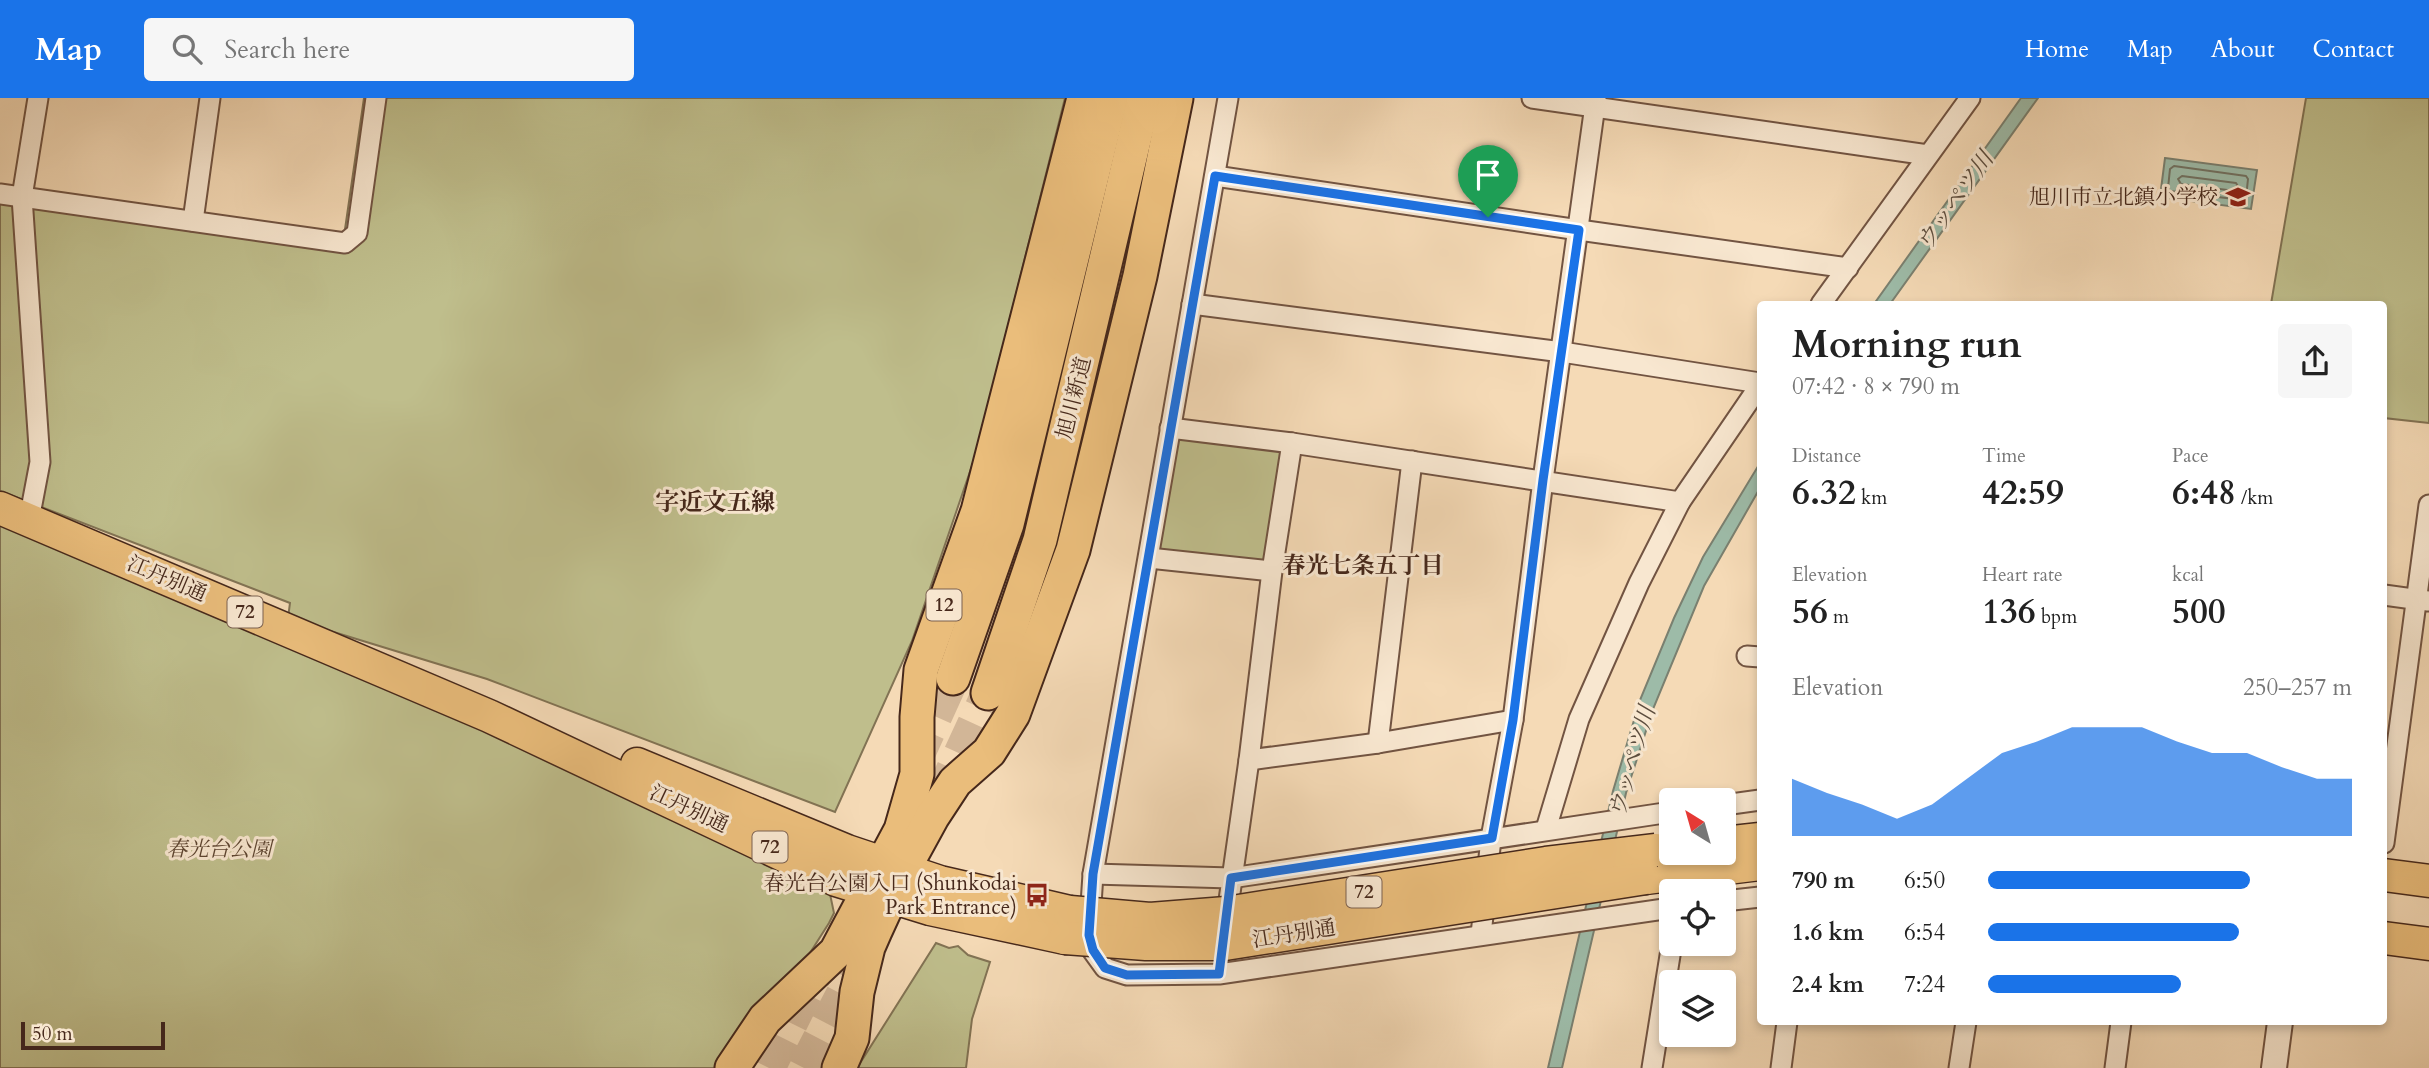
<!DOCTYPE html>
<meta charset="utf-8">
<style>
:root{--surface:#fff;--page:#f6f6f6;--text:#222;--muted:#767676;--accent:#1a73e8}
body{margin:0;font-family:Cardo,"Noto Serif JP",serif;background:var(--page);color:var(--text);height:100vh;display:flex;flex-direction:column;font-size:26px;white-space:nowrap}
*{box-sizing:border-box;margin:0}
p{font-size:23px;color:var(--muted)}
.icon{flex:none;width:38px;height:38px;fill:none;stroke:currentColor;stroke-width:2;stroke-linecap:round;stroke-linejoin:round}
.map{position:relative;flex:1;overflow:hidden}
.sheet{position:absolute;left:1757px;top:203px;width:630px;height:724px;display:flex;flex-direction:column;background:var(--surface);border-radius:7px;box-shadow:0 4px 10px #0003}
.sheet>*{flex:none}
.needle{width:46px;rotate:323deg}
.buttons{position:absolute;left:1659px;top:690px;display:grid;gap:14px}
.buttons a{display:grid;place-items:center;width:77px;height:77px;border-radius:7px;background:var(--surface);box-shadow:0 4px 10px #0003;font-size:35px}
.scale{position:absolute;left:21px;bottom:18px;width:144px;box-sizing:border-box;padding-left:7px;border:4px solid #46281b;border-top:0;font-size:19px;line-height:24px;white-space:nowrap;color:#46281b;-webkit-text-stroke:5px #f8e7d0;paint-order:stroke}
.pin{position:absolute;display:grid;place-items:center;width:60px;height:60px;color:#fff;margin:-72px -30px;border-radius:50% 50% 50% 0;rotate:-45deg;box-shadow:0 0 7px #0007}
.pin .icon{rotate:45deg}
.round{display:grid;place-items:center;flex:none;width:74px;height:74px;border-radius:7px;background:var(--page)}
.head{display:flex;align-items:center;justify-content:space-between;height:119px;padding:0 35px}
h1{font-size:38px;font-weight:700;line-height:52px}
.metrics{display:grid;grid-template-columns:repeat(3,1fr);gap:10px;height:119px;padding:7px 35px}
.metrics div{display:grid;align-content:center}
.metrics b{font-size:35px;font-weight:700}
.metrics small{font-size:19px;font-weight:400}
.metrics p{font-size:19px}
.chart{height:196px;padding:14px 35px}
.chart p{display:flex;justify-content:space-between}
.chart svg{width:100%;height:126px;margin-top:7px;fill:var(--accent);opacity:.7}
ul{padding:0 35px;list-style:none;font-size:23px}
li{display:grid;grid-template-columns:112px 84px 1fr;align-items:center;height:52px}
li i{height:18px;border-radius:9px;background:var(--accent)}
header{display:flex;align-items:center;gap:42px;box-sizing:border-box;height:98px;padding:0 35px;background:var(--accent);color:#fff}
header strong{font-size:33px}
nav{display:flex;gap:38px;margin-inline-start:auto;font-size:24px}
.search{width:490px;height:63px;background:var(--page);display:flex;align-items:center;gap:18px;box-sizing:border-box;padding:0 24px;border-radius:7px;color:var(--muted);font-size:26px}
.map>svg:first-child{display:block}
.green{fill:#bfbe8c;stroke:#827354;stroke-width:2}
.water{fill:#9dbba8;stroke:#7a8070;stroke-width:2}
.lines{fill:none;stroke-linecap:round;stroke-linejoin:round}
.shore{stroke:#727262;stroke-width:2}
.trunk-tunnel{stroke:#d2b697;stroke-width:33;stroke-dasharray:33 17;stroke-linecap:butt}
.minor-casing{stroke:#725442;stroke-width:23}
.tertiary-casing{stroke:#725442;stroke-width:28}
.primary-casing{stroke:#46281b;stroke-width:35}
.trunk-casing{stroke:#46281b;stroke-width:37}
.minor{stroke:#f8e7d0;stroke-width:19}
.tertiary{stroke:#f8e7d0;stroke-width:24}
.primary{stroke:#eabd7b;stroke-width:32}
.trunk{stroke:#eabd7b;stroke-width:33}
.primary-bridge-casing{stroke:#46281b;stroke-width:35;stroke-linecap:butt}
.primary-bridge{stroke:#eabd7b;stroke-width:32}
.route-casing{stroke:#fff;stroke-width:14}
.route{stroke:#1a73e8;stroke-width:9}
.labels{text-anchor:middle;dominant-baseline:central;stroke-width:6;stroke-linejoin:round;paint-order:stroke}
.shield{fill:#f8e7d0;stroke:#7b6151;stroke-width:2}
.shield-label{font-size:19px;font-weight:bold;fill:#46281b}
.poi-label{font-size:21px;fill:#46281b;stroke:#f8e7d0;text-anchor:end}
.street-label{font-size:21px;fill:#46281b;stroke:#f8e7d0}
.park-label{font-size:21px;font-style:italic;fill:#5e4632;stroke:#f8e7d0}
.water-label{font-size:23px;font-style:italic;fill:#5c4d3e;stroke:#f8e7d0}
.neighbourhood-label{font-size:23px;font-weight:bold;fill:#46281b;stroke:#f8e7d0}
.quarter-label{font-size:24px;font-weight:bold;fill:#46281b;stroke:#f8e7d0}
</style>
<header>
<strong>Map</strong>
<div class="search"><svg class="icon" aria-label="search" viewBox="0 0 24 24"><circle cx="10" cy="10" r="6"/><path d="M15 15l6 6"/></svg>Search here</div>
<nav><a>Home</a><a>Map</a><a>About</a><a>Contact</a></nav>
</header>
<div class="map">
<svg width="2429" height="970" viewBox="0 0 2429 970">
<rect width="100%" height="100%" fill="#f5dab6"/>
<filter id="stains"><feTurbulence type="fractalNoise" baseFrequency=".00286" numOctaves="4"/><feColorMatrix values="0 0 0 0 .2 0 0 0 0 .09 0 0 0 0 .02 0 0 0 .5 -.17"/></filter>
<radialGradient id="worn" r=".72"><stop offset=".6" stop-color="#630" stop-opacity="0"/><stop offset="1" stop-color="#630" stop-opacity=".3"/></radialGradient>
<g class="green">
<path d="M364,0H1065L976,356L912,543L835,714L487,581L288,520L290,505L0,393V100L342,152Z"/>
<path d="M2306,0H2429V325L2384,320V206H2271Z"/>
<path d="M1170,330L1292,345L1272,473L1149,460Z"/>
<path d="M0,423L485,623L815,780L830,796L834,815L829,825L801,869L751,912L714,970H0Z"/>
<path d="M936,845L949,850L958,848L968,857L990,864L972,921L966,970H857Z"/>
</g>
<g class="water">
<path d="M2021,0H2038L1890,206H1874Z"/>
<path d="M2165,60L2257,72L2251,111L2160,99Z"/>
<path d="M1760,365V390L1704,488L1653,611L1626,695L1562,970H1548L1613,693L1640,602L1674,520L1703,459Z"/>
</g>
<g class="lines">
<g class="shore">
<path d="M2174,68L2246,78L2248,81L2246,100L2242,102L2170,93L2168,90L2170,71Z"/>
<path d="M2182,78L2236,85L2239,90L2235,93L2181,86L2178,81Z"/>
</g>
<g class="trunk-tunnel">
<path d="M915,664L953,580"/>
<path d="M939,701L988,595"/>
<path d="M769,970L816,875"/>
<path d="M804,970L860,862"/>
</g>
<g class="minor-casing">
<g id="minor">
<path d="M1228,0L1093,776L1089,837L1092,852L1105,870L1127,877L1219,876L1671,810"/>
<path d="M1532,0L1928,57"/>
<path d="M1215,78L1579,132L1848,170"/>
<path d="M0,96L345,145L357,135L376,0"/>
<path d="M193,123L210,0"/>
<path d="M1192,206L1562,254L1760,285"/>
<path d="M1821,206L1970,0"/>
<path d="M1170,330L1292,345L1680,404"/>
<path d="M29,422L40,364L22,99L38,0"/>
<path d="M1149,460L1272,473"/>
<path d="M2384,497L2428,503"/>
<path d="M1747,558L1760,559"/>
<path d="M1378,645L1412,363"/>
<path d="M1249,662L1378,645L1513,622"/>
<path d="M1724,707L1760,702"/>
<path d="M1546,731L1579,621L1639,485L1680,404L1760,287"/>
<path d="M2384,745L2429,407"/>
<path d="M1093,776L1231,780L1671,714"/>
<path d="M1724,803L1760,799"/>
<path d="M1226,823L1249,662L1272,473L1292,345"/>
<path d="M1481,837L1491,740L1513,622L1543,382L1596,0"/>
<path d="M1652,970L1672,845"/>
<path d="M1781,970L1787,924"/>
<path d="M1959,970L1966,924"/>
<path d="M2115,970L2121,924"/>
</g>
</g>
<g class="tertiary-casing">
<path id="tertiary" d="M2274,970L2280,924"/>
</g>
<g class="primary-casing">
<g id="primary">
<path d="M0,410L489,618L836,782L930,811L1065,840"/>
<path d="M637,666L847,753L940,784L1070,814"/>
<path d="M1724,745L1760,741"/>
<path d="M2384,777L2429,783"/>
<path d="M1646,780L1760,766"/>
<path d="M2384,840L2429,846"/>
</g>
</g>
<g class="trunk-casing">
<g id="trunk">
<path d="M953,580L1007,426L1111,0"/>
<path d="M988,595L1040,442L1144,0"/>
<path d="M732,970L765,921L836,854L901,732L917,676V619L921,572L978,413L1084,0"/>
<path d="M839,970L852,940L857,894L868,849L875,833L903,772L932,719L955,684L989,654L1013,616L1073,452L1140,178L1176,0"/>
</g>
</g>
<use href="#minor" class="minor"/>
<use href="#tertiary" class="tertiary"/>
<use href="#primary" class="primary"/>
<use href="#trunk" class="trunk"/>
<g class="primary-bridge-casing">
<g id="primary-bridge">
<path d="M1070,814L1150,821L1226,815L1546,765L1656,752"/>
<path d="M1065,840L1146,846H1225L1646,780"/>
</g>
</g>
<use href="#primary-bridge" class="primary-bridge"/>
</g>
<g class="lines">
<g class="route-casing">
<path id="route" d="M1215,78L1579,132L1543,382L1513,622L1492,740L1231,780L1219,876L1127,877L1105,870L1093,852L1089,837L1093,776Z"/>
</g>
<use href="#route" class="route"/>
</g>
<defs>
<g id="school-bare" transform="scale(1.89)"><path d="M0-5L7-2L0 1L-7-2ZM-4 1L0 2.5L4 1V4Q0 6-4 4Z" fill="#8f2418" stroke="#f8e7d0" stroke-width="2.5" paint-order="stroke"/></g>
<g id="bus-bare" transform="scale(1.89)"><path d="M-5-6H5V4H4V6H2V4H-2V6H-4V4H-5ZM-3.5-4V0h7V-4ZM-3.5 1.2v1.5H-2V1.2ZM2 1.2v1.5H3.5V1.2Z" fill="#8f2418" stroke="#f8e7d0" stroke-width="2.5" paint-order="stroke"/></g>
</defs>
<g fill-rule="evenodd">
<use href="#school-bare" x="2238" y="99"/>
<use href="#bus-bare" x="1037" y="797"/>
</g>
<g class="labels">
<g class="shield">
<rect x="926.5" y="491.5" width="35" height="31" rx="5"/>
<rect x="227.5" y="498.5" width="35" height="31" rx="5"/>
<rect x="752.5" y="733.5" width="35" height="31" rx="5"/>
<rect x="1346.5" y="778.5" width="35" height="31" rx="5"/>
</g>
<g class="shield-label">
<text x="944" y="507">12</text>
<text x="245" y="514">72</text>
<text x="770" y="749">72</text>
<text x="1364" y="794">72</text>
</g>
<g class="poi-label">
<text x="2218" y="99">旭川市立北鎮小学校</text>
<text x="1017" y="785">春光台公園入口 (Shunkodai<tspan x="1017" dy="24">Park Entrance)</tspan></text>
</g>
<g class="street-label">
<text transform="translate(1074 300) rotate(-76)">旭川新道</text>
<text transform="translate(167 481) rotate(23)">江丹別通</text>
<text transform="translate(689 711) rotate(25)">江丹別通</text>
<text transform="translate(1294 836) rotate(-9)">江丹別通</text>
</g>
<g class="park-label">
<text x="219" y="751">春光台公園</text>
</g>
<g class="water-label">
<text transform="translate(1955 103) rotate(-55)">ウッペツ川</text>
<text transform="translate(1632 664) rotate(-74)">ウッペツ川</text>
</g>
<g class="neighbourhood-label">
<text x="1363" y="467">春光七条五丁目</text>
</g>
<g class="quarter-label">
<text x="715" y="404">字近文五線</text>
</g>
</g>
<rect width="100%" height="100%" filter="url(#stains)"/>
<rect width="100%" height="100%" fill="url(#worn)"/>
</svg>
<div class="buttons">
<a><svg class="needle" viewBox="-14 -14 28 28"><path d="M0-13l5 13h-10z" fill="#e53935"/><path d="M0 13l5-13h-10z" fill="#767676"/></svg></a>
<a><svg class="icon" aria-label="locate" viewBox="0 0 24 24"><circle cx="12" cy="12" r="6"/><path d="M12 2v4M12 18v4M2 12h4M18 12h4"/></svg></a>
<a><svg class="icon" aria-label="layers" viewBox="0 0 24 24"><path d="M12 4l9 5-9 5-9-5zM3 14l9 5 9-5"/></svg></a>
</div>
<div class="scale">50 m</div>
<div class="pin" style="left:1488px;top:119px;background:#1e9e55"><svg class="icon" aria-label="arrive" viewBox="0 0 24 24"><path d="M6 21V4h12l-3 4 3 4H6"/></svg></div>
<section class="sheet">
<div class="head"><div><h1>Morning run</h1><p>07:42 · 8 × 790 m</p></div><a class="round"><svg class="icon" aria-label="share" viewBox="0 0 24 24"><path d="M12 15V3M7 8l5-5 5 5M5 13v7h14v-7"/></svg></a></div>
<div class="metrics">
<div><p>Distance</p><b>6.32<small> km</small></b></div>
<div><p>Time</p><b>42:59</b></div>
<div><p>Pace</p><b>6:48<small> /km</small></b></div>
</div>
<div class="metrics">
<div><p>Elevation</p><b>56<small> m</small></b></div>
<div><p>Heart rate</p><b>136<small> bpm</small></b></div>
<div><p>kcal</p><b>500</b></div>
</div>
<div class="chart"><p><span>Elevation</span>250–257 m</p>
<svg viewBox="0 0 160 44" preserveAspectRatio="none"><path d="M0 44V24L10 29L20 33L30 38L40 33L50 24L60 15L70 11L80 6L90 6L100 6L110 11L120 15L130 15L140 20L150 24L160 24V44z"/></svg>
</div>
<ul>
<li><b>790 m</b>6:50<i style="width:72%"></i></li>
<li><b>1.6 km</b>6:54<i style="width:69%"></i></li>
<li><b>2.4 km</b>7:24<i style="width:53%"></i></li>
</ul>
</section>
</div>
